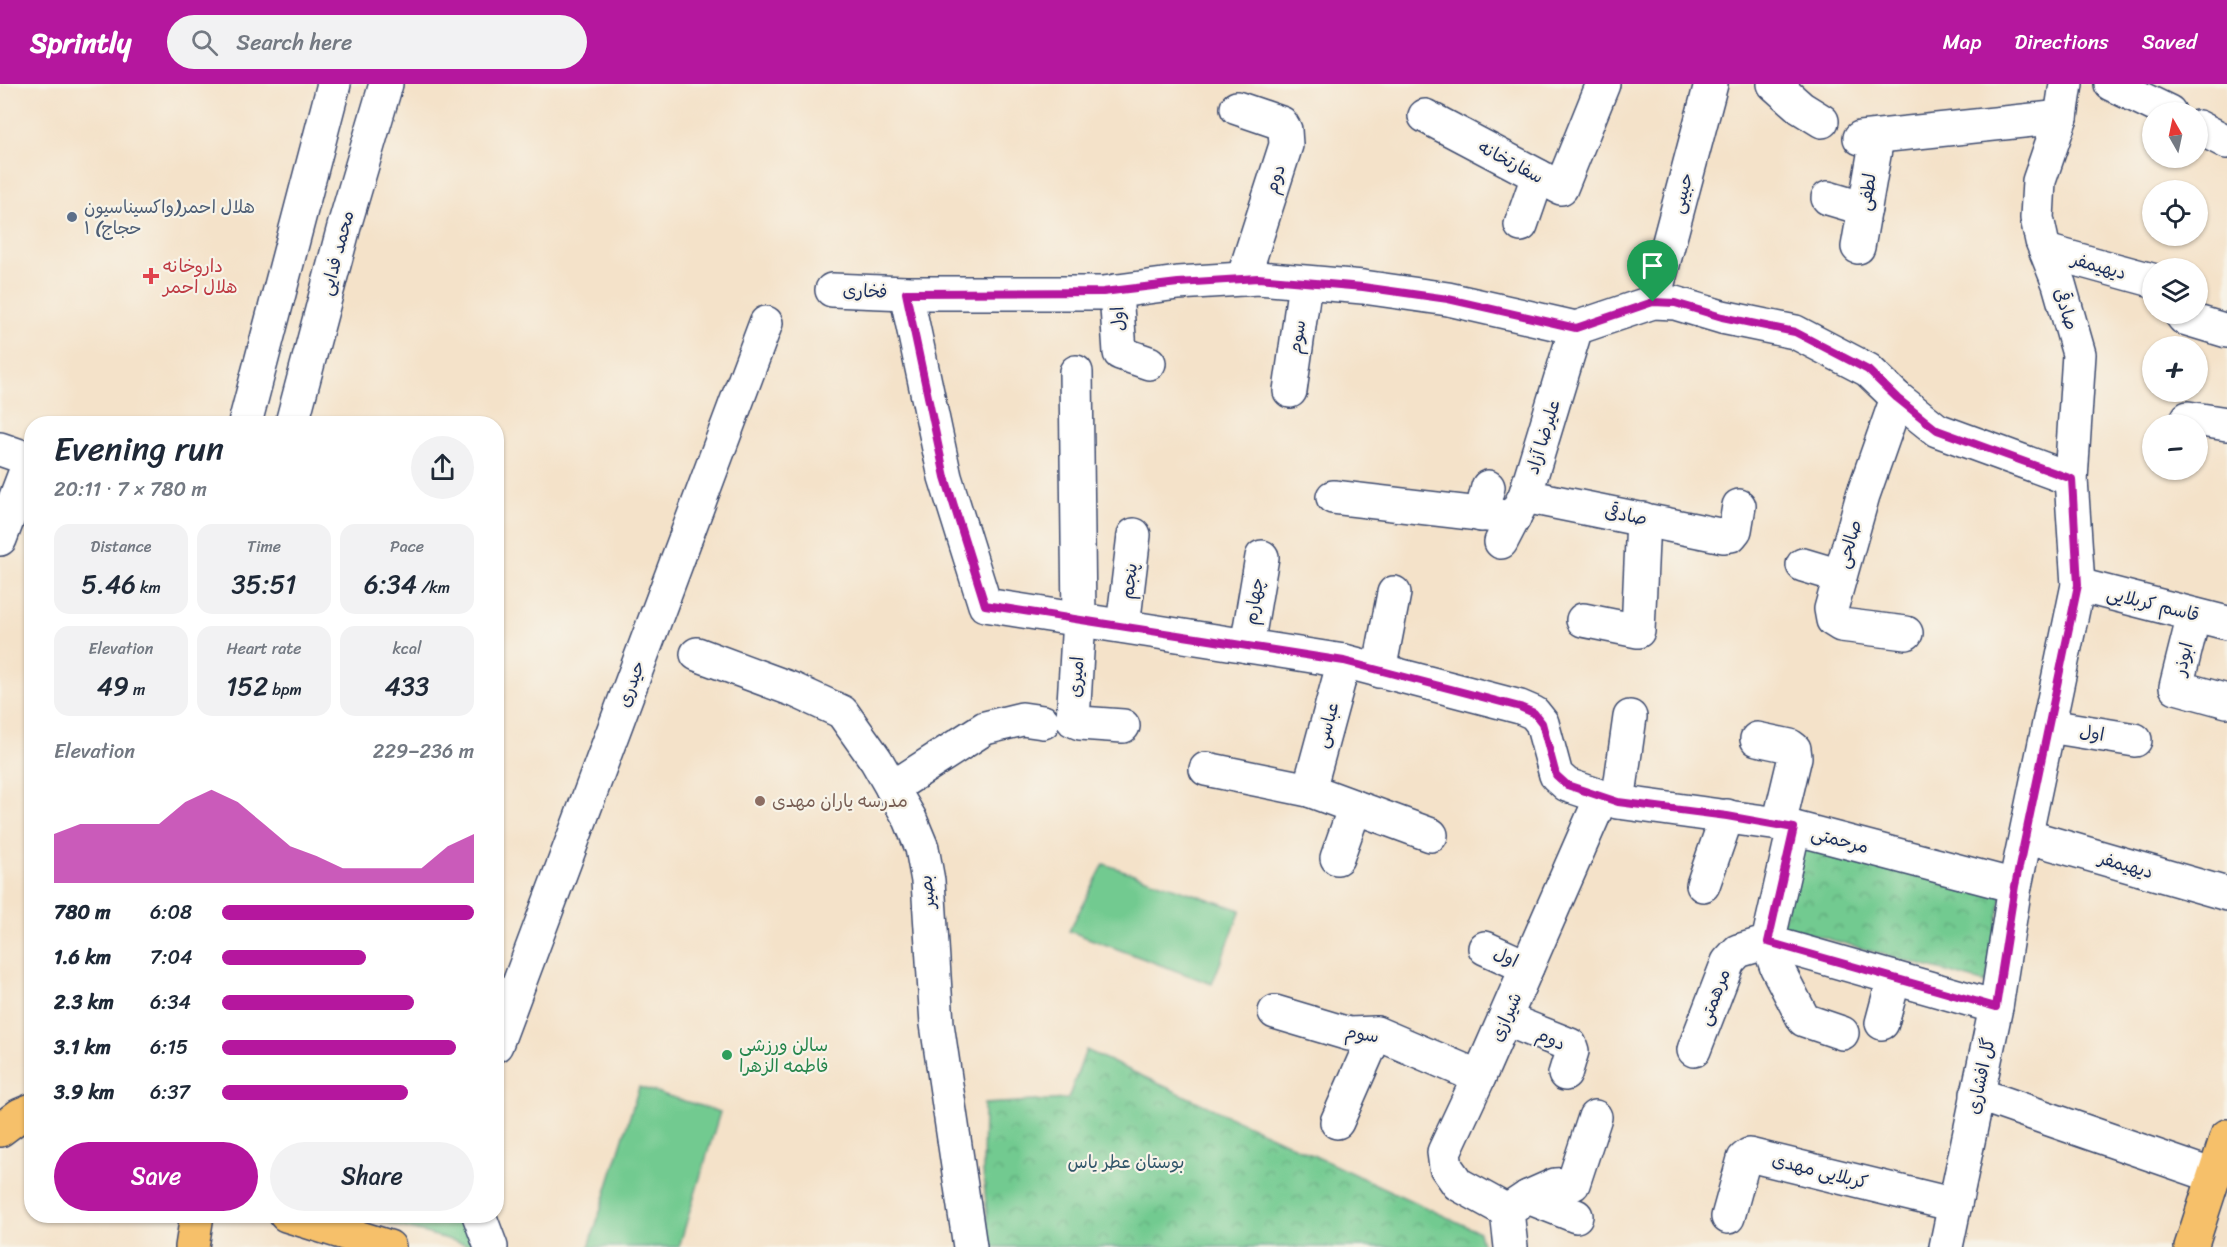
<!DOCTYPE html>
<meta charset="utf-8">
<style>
:root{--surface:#fff;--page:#f2f2f3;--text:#1f2937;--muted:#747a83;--accent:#b5179e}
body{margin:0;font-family:Sriracha,"Playpen Sans Arabic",sans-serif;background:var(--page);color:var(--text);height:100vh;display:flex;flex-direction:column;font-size:22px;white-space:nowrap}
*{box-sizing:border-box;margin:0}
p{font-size:20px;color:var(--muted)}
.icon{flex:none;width:33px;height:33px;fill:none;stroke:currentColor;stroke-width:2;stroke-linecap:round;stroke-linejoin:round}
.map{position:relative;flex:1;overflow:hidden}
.side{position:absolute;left:24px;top:332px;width:480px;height:807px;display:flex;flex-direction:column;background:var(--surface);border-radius:24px;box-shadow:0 2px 4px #0004}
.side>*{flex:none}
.needle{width:39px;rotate:351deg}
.fabs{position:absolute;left:2142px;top:18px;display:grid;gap:12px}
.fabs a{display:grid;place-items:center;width:66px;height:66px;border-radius:50%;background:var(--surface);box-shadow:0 2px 4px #0004;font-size:30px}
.pin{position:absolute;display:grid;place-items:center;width:51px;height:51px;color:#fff;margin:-62px -26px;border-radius:50% 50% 50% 0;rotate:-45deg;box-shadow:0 0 6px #0007}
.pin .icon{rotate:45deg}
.round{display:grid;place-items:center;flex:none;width:63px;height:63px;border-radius:32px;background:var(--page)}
.summary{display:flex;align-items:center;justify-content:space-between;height:102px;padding:0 30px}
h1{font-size:33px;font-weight:600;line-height:45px}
.stats{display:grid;grid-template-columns:repeat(3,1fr);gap:9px;height:102px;padding:6px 30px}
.stats div{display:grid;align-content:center;border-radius:15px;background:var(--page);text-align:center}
.stats b{font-size:26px;font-weight:600}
.stats small{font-size:16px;font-weight:400}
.stats p{font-size:16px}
.chart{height:168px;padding:12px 30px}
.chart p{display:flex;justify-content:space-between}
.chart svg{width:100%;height:108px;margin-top:6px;fill:var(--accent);opacity:.7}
.cta{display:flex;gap:12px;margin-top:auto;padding:12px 30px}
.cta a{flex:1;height:69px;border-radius:36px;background:var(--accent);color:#fff;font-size:24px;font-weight:600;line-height:69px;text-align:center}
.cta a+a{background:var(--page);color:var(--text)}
ul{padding:0 30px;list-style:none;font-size:20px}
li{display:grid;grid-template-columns:96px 72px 1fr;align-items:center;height:45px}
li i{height:15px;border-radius:8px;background:var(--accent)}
header{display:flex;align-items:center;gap:36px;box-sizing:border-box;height:84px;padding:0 30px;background:var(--accent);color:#fff}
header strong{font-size:28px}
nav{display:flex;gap:33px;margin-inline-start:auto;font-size:21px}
.search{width:420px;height:54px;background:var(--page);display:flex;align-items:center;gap:15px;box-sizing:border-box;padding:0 21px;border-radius:33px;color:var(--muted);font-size:22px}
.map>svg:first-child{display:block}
.park{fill:url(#park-crowns);stroke:#467c77;stroke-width:1.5}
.garden{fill:#72ca90;stroke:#467c77;stroke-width:1.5}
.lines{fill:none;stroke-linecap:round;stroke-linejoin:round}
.minor-casing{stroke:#3c4a6e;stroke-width:36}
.major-casing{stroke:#3c4a6e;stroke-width:36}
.highway-casing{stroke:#3c4a6e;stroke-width:36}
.minor{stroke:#fff;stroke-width:33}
.major{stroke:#f6c06b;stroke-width:33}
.highway{stroke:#f6c06b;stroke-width:33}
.route-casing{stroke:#fff;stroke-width:12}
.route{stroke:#b5179e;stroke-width:8}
.service-dot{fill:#5c6f8a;stroke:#f7f3e8;stroke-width:2}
.health-dot{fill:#e0444e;stroke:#f7f3e8;stroke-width:2}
.education-dot{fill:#8d6e63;stroke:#f7f3e8;stroke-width:2}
.leisure-dot{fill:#2e9e5b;stroke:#f7f3e8;stroke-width:2}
.labels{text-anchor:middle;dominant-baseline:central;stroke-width:4.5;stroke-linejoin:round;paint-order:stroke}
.street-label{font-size:18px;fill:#1b2f5e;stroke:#f7f3e8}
.service-label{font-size:18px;fill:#4e5e75;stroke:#f7f3e8;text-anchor:start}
.health-label{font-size:18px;fill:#be3a42;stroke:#f7f3e8;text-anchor:start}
.education-label{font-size:18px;fill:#785e54;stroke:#f7f3e8;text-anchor:start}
.leisure-label{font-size:18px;fill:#27864d;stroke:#f7f3e8;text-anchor:start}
.park-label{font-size:18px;fill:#31566a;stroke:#f7f3e8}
</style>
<header>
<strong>Sprintly</strong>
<div class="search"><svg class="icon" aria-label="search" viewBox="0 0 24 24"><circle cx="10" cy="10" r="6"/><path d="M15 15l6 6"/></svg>Search here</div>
<nav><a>Map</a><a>Directions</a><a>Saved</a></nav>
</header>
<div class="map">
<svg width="2227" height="1163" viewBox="0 0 2227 1163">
<defs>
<pattern id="park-crowns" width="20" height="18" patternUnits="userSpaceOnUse" patternTransform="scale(1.5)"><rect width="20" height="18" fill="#72ca90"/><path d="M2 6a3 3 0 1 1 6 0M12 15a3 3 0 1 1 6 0" fill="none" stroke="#5da479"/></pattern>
</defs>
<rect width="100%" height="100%" fill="#f7f3e8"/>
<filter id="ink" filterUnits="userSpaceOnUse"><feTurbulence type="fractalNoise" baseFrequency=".0167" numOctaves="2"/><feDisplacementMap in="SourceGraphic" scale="12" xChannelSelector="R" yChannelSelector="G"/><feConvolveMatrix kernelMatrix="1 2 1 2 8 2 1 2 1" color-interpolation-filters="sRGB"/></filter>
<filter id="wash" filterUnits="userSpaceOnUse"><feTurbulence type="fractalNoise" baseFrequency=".008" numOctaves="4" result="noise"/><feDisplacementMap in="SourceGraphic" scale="24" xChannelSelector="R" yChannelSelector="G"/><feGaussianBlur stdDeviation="1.35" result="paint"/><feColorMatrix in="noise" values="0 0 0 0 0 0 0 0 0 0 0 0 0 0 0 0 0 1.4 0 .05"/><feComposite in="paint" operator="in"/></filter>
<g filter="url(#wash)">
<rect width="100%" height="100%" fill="#f4e2c9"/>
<g class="park">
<path d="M1801,756L2002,811L1986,899L1782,842Z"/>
<path d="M1086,966L1479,1148L1483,1163H990L983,1087L984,1020L1068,1015Z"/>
</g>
<g class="garden">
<path d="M1104,780L1241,826L1212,900L1069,847Z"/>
<path d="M639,1003L720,1028L679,1163H589Z"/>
<path d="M375,1131H463L476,1163L377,1136Z"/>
</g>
</g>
<g filter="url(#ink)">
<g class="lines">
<g class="minor-casing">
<g id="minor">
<path d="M1774,0L1801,24L1822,37"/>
<path d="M2111,0L2169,28"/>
<path d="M1237,24L1281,39L1285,46L1286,61L1243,195"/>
<path d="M1425,32L1561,104L1603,0"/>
<path d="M2198,43L2227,58"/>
<path d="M1860,54L2061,33"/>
<path d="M1828,114L1865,125"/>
<path d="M1521,141L1538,92"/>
<path d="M1858,163L1877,54"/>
<path d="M2046,167L2152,196"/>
<path d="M832,206L906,209H1103L1178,199L1258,194L1363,203L1448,215L1576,244"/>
<path d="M1116,207L1120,269L1149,279"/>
<path d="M906,209L945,393L985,521L1344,577L1520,623L1534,629L1542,639L1556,691L1567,701L1618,718L1779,740L2015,802"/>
<path d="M1653,218L1711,0"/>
<path d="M2181,230L2184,234L2227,247"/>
<path d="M1576,244L1653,218L1675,219L1722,233L1795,248L1868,286L1897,314L1937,346L2071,395"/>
<path d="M1076,288L1079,535L1073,636L1080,639L1123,642"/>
<path d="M1290,307L1305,199"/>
<path d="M1897,314L1863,411L1831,525L1833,536L1841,541L1906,549"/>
<path d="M2188,334L2227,340"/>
<path d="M245,339L334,0"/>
<path d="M292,339L345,139L386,0"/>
<path d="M0,365L32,376"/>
<path d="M1525,412L1724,452L1731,451L1735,446L1739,422"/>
<path d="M1333,413L1514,434"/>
<path d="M1481,431L1488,403"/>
<path d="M0,455L30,376"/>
<path d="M1501,458L1525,412L1576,244"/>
<path d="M1803,481L1840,492"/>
<path d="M2078,501L2227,539"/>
<path d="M2194,531L2176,603L2227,617"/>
<path d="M1583,536L1638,547L1643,435"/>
<path d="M1123,542L1134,451"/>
<path d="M1247,562L1262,473"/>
<path d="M697,570L794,606L842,628L876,676L910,735L922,764L928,797L937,940L970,1163"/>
<path d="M1379,587L1394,509"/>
<path d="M2049,642L2135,656"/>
<path d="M1757,655L1790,662L1794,665L1795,673L1779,740"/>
<path d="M1206,685L1309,706L1431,751"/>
<path d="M892,704L985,644L1022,635L1043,638"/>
<path d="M1309,706L1344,577"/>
<path d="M1618,718L1630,633"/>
<path d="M2026,752L2227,810"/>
<path d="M1337,774L1355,723"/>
<path d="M1703,801L1727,732"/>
<path d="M1768,858L1996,923"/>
<path d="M1768,858L1777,884L1804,936L1842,949"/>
<path d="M1485,864L1527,883"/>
<path d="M1275,928L1349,950L1376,949L1479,993"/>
<path d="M1505,935L1570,961L1572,967L1565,990"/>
<path d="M1882,939L1894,894"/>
<path d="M496,961L766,239"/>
<path d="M1694,966L1728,878L1738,867L1768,858L1794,744"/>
<path d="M1977,1010L2214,1092"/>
<path d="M1337,1038L1376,949"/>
<path d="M1528,1113L1555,1101L1573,1100L1595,1033"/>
<path d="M1507,1127L1458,1100L1446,1083L1444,1068L1479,993L1602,712"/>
<path d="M479,1131L491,1163"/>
<path d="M1728,1133L1744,1075L1749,1071L1955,1121"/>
<path d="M1511,1163L1507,1127L1528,1113L1576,1132"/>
<path d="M1946,1163L1996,923L2015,802L2078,501L2071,395L2079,270L2059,200L2042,157L2037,134L2039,97L2061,33L2066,0"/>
</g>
</g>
<g class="major-casing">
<g id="major">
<path d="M286,1131L389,1163"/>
<path d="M2191,1163L2227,1052"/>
</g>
</g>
<g class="highway-casing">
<g id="highway">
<path d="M0,1046L20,1031L32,1026"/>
<path d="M192,1163L197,1131"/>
</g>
</g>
<use href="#minor" class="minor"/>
<use href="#major" class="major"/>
<use href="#highway" class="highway"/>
</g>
</g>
<g class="lines" filter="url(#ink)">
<g class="route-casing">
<path id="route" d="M1258,194L1363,203L1448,215L1576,244L1653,218L1675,219L1722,233L1795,248L1868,286L1897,314L1937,346L2072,395L2078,501L2015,802L1996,923L1768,858L1794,744L1727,732L1618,718L1567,701L1556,691L1542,639L1534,629L1520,623L1344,577L985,521L945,393L906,209L1103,208L1178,199Z"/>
</g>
<use href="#route" class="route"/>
</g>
<circle class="service-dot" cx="72" cy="133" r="6"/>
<path class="health-dot" d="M148 183h6v6h6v6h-6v6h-6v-6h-6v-6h6z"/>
<circle class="education-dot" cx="760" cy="717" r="6"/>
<circle class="leisure-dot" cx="727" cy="971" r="6"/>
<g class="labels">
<g class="street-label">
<text transform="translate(1511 78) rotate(28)">سفارتخانه</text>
<text transform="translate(1275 95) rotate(-72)">دوم</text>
<text transform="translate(1867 108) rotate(-81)">لطفی</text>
<text transform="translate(1682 109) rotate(-75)">حبیبی</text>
<text transform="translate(337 169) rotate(-75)">محمد فدایی</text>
<text transform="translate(2099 182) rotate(16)">دیهیمفر</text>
<text transform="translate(865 207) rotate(2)">فخاری</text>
<text transform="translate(2066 225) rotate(73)">صادقی</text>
<text transform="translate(1118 235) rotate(-94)">اول</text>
<text transform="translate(1297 253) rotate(-82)">سوم</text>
<text transform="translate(1543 353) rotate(-73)">علیرضا آزاد</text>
<text transform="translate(1626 431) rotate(11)">صادقی</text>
<text transform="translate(1849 460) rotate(-74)">صالحی</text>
<text transform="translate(1129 497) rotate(-83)">پنجم</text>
<text transform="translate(1254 517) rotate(-81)">چهارم</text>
<text transform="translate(2153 520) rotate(14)">قاسم کربلایی</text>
<text transform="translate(2183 575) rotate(-76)">ابوذر</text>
<text transform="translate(1076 593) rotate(-86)">امیری</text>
<text transform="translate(631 600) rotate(-70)">حیدری</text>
<text transform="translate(1327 641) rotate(-75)">عباسی</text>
<text transform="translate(2092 649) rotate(9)">اول</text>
<text transform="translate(1840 756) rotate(15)">مرحمتی</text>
<text transform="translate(2126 781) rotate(16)">دیهیمفر</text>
<text transform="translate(927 808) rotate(-96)">بصیر</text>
<text transform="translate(1506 873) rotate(25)">اول</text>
<text transform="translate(1714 913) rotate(-69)">مرهمتی</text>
<text transform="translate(1506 933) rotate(-66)">شیرازی</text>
<text transform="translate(1362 950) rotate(8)">سوم</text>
<text transform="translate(1551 955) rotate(24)">دوم</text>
<text transform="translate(1981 992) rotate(-78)">گل افشاری</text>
<text transform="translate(1820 1087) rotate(14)">کربلایی مهدی</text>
</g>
<g class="service-label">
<text x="84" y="123">هلال احمر(واکسیناسیون<tspan x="84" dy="21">حجاج) ۱</tspan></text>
</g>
<g class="health-label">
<text x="163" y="182">داروخانه<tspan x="163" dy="21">هلال احمر</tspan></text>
</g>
<g class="education-label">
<text x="772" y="717">مدرسه یاران مهدی</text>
</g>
<g class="leisure-label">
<text x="739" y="961">سالن ورزشی<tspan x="739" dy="21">فاطمه الزهرا</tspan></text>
</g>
<g class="park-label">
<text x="1126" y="1078">بوستان عطر یاس</text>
</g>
</g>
</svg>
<div class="fabs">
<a><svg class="needle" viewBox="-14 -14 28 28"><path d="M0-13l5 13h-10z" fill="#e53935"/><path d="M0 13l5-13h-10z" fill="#747a83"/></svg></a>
<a><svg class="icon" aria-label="locate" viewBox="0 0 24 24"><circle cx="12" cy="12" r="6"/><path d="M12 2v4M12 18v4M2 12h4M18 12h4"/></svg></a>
<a><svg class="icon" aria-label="layers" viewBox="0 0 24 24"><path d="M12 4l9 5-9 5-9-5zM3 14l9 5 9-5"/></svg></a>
<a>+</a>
<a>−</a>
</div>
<div class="pin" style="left:1653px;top:218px;background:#1e9e55"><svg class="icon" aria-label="arrive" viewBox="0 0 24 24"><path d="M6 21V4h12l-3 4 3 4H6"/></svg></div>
<section class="side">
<div class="summary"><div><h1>Evening run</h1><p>20:11 · 7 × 780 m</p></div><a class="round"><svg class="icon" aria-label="share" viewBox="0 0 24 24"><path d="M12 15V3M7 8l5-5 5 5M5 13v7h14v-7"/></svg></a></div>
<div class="stats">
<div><p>Distance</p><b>5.46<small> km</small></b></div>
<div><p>Time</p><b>35:51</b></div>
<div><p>Pace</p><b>6:34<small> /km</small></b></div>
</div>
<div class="stats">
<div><p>Elevation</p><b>49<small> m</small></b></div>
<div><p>Heart rate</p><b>152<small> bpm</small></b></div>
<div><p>kcal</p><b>433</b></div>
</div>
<div class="chart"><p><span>Elevation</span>229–236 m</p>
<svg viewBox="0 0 160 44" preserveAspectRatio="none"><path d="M0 44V24L10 20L20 20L30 20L40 20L50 11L60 6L70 11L80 20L90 29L100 33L110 38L120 38L130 38L140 38L150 29L160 24V44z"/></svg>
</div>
<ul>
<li><b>780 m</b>6:08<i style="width:100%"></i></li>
<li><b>1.6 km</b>7:04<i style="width:57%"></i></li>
<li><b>2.3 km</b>6:34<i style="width:76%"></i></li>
<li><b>3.1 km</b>6:15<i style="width:93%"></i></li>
<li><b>3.9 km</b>6:37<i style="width:74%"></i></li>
</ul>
<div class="cta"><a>Save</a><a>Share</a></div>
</section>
</div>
